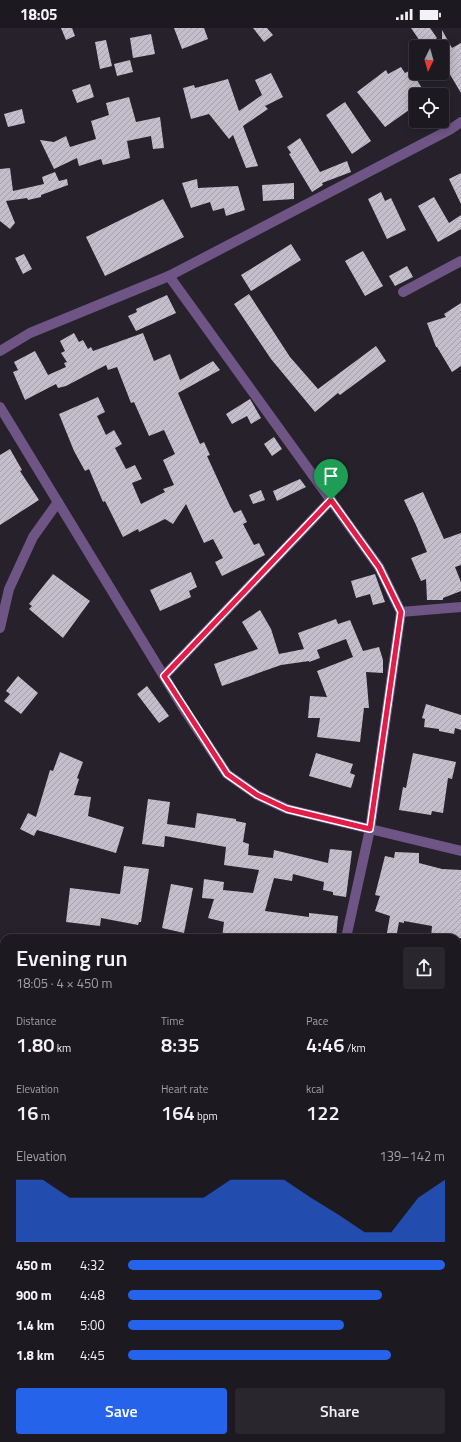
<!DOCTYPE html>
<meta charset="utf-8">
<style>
:root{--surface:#1c1920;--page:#29262d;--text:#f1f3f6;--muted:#a0a0a5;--line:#3a383e;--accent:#2563eb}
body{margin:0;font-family:"Titillium Web",sans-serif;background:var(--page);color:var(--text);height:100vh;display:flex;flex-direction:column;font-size:15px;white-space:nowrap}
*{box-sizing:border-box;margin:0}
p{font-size:13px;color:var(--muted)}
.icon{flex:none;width:22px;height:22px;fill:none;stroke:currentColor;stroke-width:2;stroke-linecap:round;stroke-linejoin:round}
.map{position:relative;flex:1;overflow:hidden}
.sheet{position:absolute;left:0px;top:906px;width:461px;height:508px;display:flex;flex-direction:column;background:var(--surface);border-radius:12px 12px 0 0;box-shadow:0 2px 10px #0003,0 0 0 1px var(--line)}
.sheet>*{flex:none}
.needle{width:26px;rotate:185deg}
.controls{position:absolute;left:409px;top:12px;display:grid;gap:8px}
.controls a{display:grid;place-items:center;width:40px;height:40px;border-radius:4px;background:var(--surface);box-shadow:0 2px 10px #0003,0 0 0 1px var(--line);font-size:20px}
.pin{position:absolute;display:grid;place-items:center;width:34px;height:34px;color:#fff;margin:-41px -17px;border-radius:50% 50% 50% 0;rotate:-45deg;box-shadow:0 0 4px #0007}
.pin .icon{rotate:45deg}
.round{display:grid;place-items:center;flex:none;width:42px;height:42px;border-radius:4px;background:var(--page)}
.summary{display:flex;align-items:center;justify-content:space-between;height:68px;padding:0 16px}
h1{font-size:22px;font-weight:600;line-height:30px}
.stats{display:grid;grid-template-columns:repeat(3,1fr);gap:6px;height:68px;padding:4px 16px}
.stats div{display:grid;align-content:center}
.stats b{font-size:20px;font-weight:600}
.stats small{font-size:11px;font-weight:400}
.stats p{font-size:11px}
.chart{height:112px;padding:8px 16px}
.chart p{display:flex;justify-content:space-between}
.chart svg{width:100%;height:72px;margin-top:4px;fill:var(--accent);opacity:.7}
.primary-button{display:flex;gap:8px;margin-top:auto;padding:8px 16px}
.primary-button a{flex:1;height:46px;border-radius:4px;background:var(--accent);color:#fff;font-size:16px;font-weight:600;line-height:46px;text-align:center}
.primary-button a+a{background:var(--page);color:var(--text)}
ul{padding:0 16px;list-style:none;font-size:13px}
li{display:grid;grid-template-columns:64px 48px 1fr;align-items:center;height:30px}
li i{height:10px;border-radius:5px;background:var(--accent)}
.status{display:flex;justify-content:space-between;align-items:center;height:28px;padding:0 20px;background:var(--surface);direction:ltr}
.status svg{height:11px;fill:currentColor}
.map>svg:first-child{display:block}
.building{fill:url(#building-hatch)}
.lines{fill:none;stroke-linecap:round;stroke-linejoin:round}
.minor{stroke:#6e5586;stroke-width:10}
.route-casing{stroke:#fff;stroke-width:8}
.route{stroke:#e11d48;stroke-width:5}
</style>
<div class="status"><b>18:05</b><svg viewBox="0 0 49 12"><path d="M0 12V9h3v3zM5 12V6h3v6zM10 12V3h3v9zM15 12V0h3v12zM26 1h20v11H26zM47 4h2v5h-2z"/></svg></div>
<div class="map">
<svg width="461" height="1414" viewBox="0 0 461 1414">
<defs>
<pattern id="building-hatch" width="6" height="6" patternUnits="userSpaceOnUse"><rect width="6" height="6" fill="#c4becc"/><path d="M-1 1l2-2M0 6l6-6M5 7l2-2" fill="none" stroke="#a5a0ab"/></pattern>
</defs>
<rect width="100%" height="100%" fill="#26212b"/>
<g class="building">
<path d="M61,0H72L75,8L66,12Z"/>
<path d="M174,0H204L208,11L182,21Z"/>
<path d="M253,0H267L273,7L264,14Z"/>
<path d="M411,0H430L437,10L424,19Z"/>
<path d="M442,2L452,20L461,15V65L442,33Z"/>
<path d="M151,6L155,26L133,30L130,10Z"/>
<path d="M106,12L112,38L100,41L95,14Z"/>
<path d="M130,32L133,44L117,48L114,36Z"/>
<path d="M401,39L405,45L411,42L426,67H416V77L385,99L357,64L386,42L388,46Z"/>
<path d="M271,45L283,69L265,78L268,81L243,98L258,138L246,140L233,107L229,111L209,86L191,91L183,60L194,57L195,60L228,51L239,83L262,67L255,52Z"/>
<path d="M90,56L94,69L77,75L72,62Z"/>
<path d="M129,69L136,94L160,89L164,120L153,121L151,108L127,113L130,130L103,137L101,131L79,138L77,130L54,141L40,112L54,114L66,108L70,119L96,111L91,93L109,87L106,75Z"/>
<path d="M345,74L371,113L352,126L326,87Z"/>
<path d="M22,81L25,95L8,99L4,86Z"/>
<path d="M300,110L320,144L347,133L351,144L322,155L323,157L312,164L289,126L291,125L287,119Z"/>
<path d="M10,140L13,163L44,156L42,149L55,144L59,153L67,151L68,157L41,167V169L28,172L27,170L6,173L15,195L10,201L0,193V141Z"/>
<path d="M461,145V176L449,151Z"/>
<path d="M197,151L198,160L238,158L245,182L226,188L224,180L213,183L210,174L191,180L182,155Z"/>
<path d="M294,155V171L263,173L262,157Z"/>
<path d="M381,164L385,173L391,170L406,202L387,211L368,171Z"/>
<path d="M434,169L449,195L461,187V201L438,214L418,178Z"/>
<path d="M163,171L184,209L105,248L86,209Z"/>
<path d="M291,216L301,232L251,263L241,247Z"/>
<path d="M363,223L383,258L365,268L345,233Z"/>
<path d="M24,226L32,241L23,246L15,230Z"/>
<path d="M407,238L413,249L395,258L389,248Z"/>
<path d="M249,266L290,329L318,361L376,318L386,333L340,367L338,365L315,384L271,331L234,276Z"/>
<path d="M167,267L176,285L136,303L128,288L137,284L136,281Z"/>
<path d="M461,275V338L452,344L437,319H436L427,295L446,289L444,286Z"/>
<path d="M74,305L79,314L83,312L88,321L91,319L93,323L143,305L154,333L170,326L180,352L213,333L220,342L178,365L200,416L204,414L210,427L207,428L230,478L234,485L241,482L247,494L243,496L254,517L259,515L265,527L222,548L215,534L223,530L213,511L204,515L186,476L173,496L165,491L139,504L138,501L123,509L105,473L103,474L89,441L85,443L74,423L59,386L98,369L105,384L97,388L106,407L114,402L122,416L115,420L126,441L135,437L142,451L132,455L141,476L165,464L163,461L174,457L163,432L175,426L164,402L149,408L134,374L131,375L117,339L108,342L106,337L66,358L58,360L56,356L25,372L13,344L18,342L14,334L35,323L48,347L66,339L64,335L67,334L61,325L65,323L60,313Z"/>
<path d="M250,371L261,390L251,396L247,388L232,396L226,386Z"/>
<path d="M274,409L282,421L272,428L264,416Z"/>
<path d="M10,421L22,442L20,443L39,472L0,497V427Z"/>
<path d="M300,451L306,459L277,473L273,463Z"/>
<path d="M261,462L265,472L253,476L249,467Z"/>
<path d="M423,464L444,511L461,505V537L455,539L461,554V563L443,570V572H427L426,551L421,553L411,530L427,524L416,497L404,472Z"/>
<path d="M191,544L197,559L189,563L191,569L160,583L150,562Z"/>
<path d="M53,546L90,573L63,610L29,581L32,578L29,576Z"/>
<path d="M375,546L385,574L373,577L370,566L356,570L351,553Z"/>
<path d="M260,582L271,601L279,626L304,621L298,605L336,591L338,596L350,592L363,623L379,619L383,632V645L366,644L369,680H364L360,714L317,709L320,690H308L310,668L327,669L317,643L353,629L346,611L317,622L320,630L309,634V633L281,637L222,658L214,636L258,621L242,594Z"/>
<path d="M18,648L38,665L21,686L4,673L10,666L6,663Z"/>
<path d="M147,658L169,688L159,695L137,666Z"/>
<path d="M426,676L461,687V702L455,700L454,706L439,703V701L424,699L425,691L422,690Z"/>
<path d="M60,724L83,734L77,750L79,751L74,767L91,769L88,788L124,799L116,825L37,802L34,808L20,801L28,785L36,789L50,742L53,743Z"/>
<path d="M316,725L353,736L350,745L355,747L351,760L309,748Z"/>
<path d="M413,725L456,734L452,751L448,750L443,785L432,783L431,787L399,782L403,759L406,760Z"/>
<path d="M148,771L170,774L167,796L195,800L197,785L236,791V793L246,795L243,814L249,816L248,827L273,830L274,822L328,835L330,821L352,823L346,869L333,867V864L323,862L324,854L293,846L292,853L274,850L265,883L309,889V885L338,888L336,910H222L224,894L208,890L214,871L202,870L204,851L224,854L223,862L253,865L259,842L224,837L226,819L165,808L164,819L142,816Z"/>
<path d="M395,824L419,825V835L442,841L461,842V910H431L432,898L404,893V895L399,894L396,910H386L390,888L375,883L380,868L375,867L385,828L394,830Z"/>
<path d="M124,838L149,841L141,894H139L138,897L101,890L100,898L66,894L70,860L120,866Z"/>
<path d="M171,856L193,860L184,905L162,900Z"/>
</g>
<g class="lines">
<g class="minor">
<path d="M169,248L379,539L401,584L370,801L346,910"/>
<path d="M403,264L461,233"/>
<path d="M0,323L30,305L169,248L451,101L461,94"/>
<path d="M0,379L182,678L227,746L257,767L287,781L461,823"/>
<path d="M401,584L461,579"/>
<path d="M0,600L9,561L33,509L58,474"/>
<path d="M164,648L331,472"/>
<path d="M457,1002L461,1003"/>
<path d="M457,1067H461"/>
<path d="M0,1071L4,1072"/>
<path d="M0,1243L4,1244"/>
</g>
</g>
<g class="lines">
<g class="route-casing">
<path id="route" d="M331,472L379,539L401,584L370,801L287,781L257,767L227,746L164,648Z"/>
</g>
<use href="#route" class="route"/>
</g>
</svg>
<div class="controls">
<a><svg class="needle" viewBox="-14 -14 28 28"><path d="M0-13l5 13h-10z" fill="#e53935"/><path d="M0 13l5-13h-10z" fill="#a0a0a5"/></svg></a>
<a><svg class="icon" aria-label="locate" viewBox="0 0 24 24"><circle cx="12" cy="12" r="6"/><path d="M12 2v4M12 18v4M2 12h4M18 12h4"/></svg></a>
</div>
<div class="pin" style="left:331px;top:472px;background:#1e9e55"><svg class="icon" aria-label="arrive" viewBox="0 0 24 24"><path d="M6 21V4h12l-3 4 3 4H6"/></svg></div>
<section class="sheet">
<div class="summary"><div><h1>Evening run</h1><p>18:05 · 4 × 450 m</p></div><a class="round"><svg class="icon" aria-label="share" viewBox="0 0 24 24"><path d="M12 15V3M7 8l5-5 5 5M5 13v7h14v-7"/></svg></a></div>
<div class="stats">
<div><p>Distance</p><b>1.80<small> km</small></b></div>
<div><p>Time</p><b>8:35</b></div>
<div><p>Pace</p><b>4:46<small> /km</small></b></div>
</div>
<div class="stats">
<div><p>Elevation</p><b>16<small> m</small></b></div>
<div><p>Heart rate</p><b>164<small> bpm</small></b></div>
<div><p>kcal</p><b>122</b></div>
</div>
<div class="chart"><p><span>Elevation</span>139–142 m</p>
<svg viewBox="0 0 160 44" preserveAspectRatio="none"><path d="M0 44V6L10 6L20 17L30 17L40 17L50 17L60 17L70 17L80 6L90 6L100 6L110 17L120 27L130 38L140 38L150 17L160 6V44z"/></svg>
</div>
<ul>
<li><b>450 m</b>4:32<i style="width:100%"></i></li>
<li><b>900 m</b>4:48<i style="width:80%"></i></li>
<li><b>1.4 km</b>5:00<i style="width:68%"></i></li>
<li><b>1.8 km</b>4:45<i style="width:83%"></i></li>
</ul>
<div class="primary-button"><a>Save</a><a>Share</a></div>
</section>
</div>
